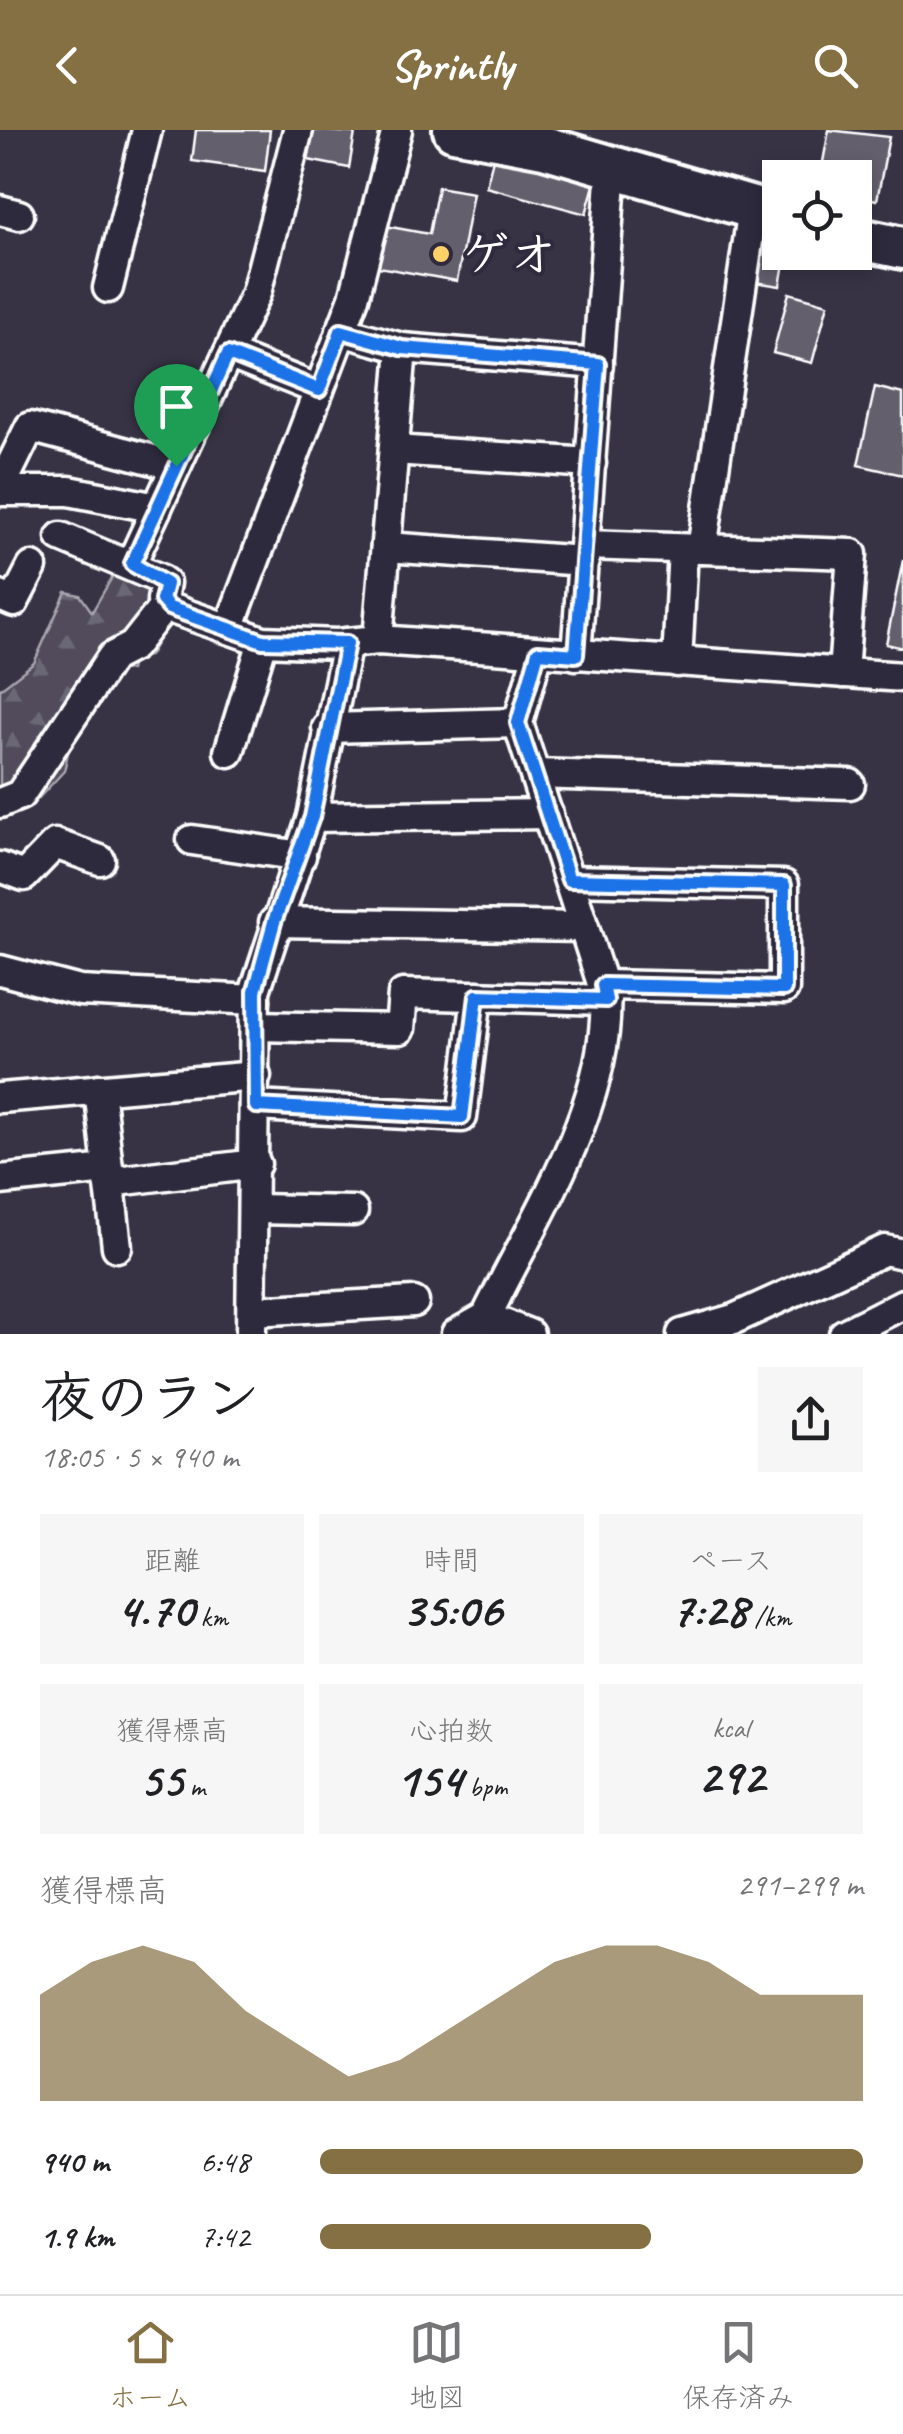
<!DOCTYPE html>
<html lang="ja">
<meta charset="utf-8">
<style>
:root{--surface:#fff;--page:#f6f6f6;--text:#202124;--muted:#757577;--line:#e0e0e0;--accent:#847042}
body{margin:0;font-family:Caveat,"Klee One",sans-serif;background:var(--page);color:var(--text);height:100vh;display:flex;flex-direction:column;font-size:38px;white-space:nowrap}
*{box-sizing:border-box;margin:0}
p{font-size:32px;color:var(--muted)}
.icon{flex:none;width:55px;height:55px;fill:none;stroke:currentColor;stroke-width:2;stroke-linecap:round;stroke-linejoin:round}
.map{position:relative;height:1204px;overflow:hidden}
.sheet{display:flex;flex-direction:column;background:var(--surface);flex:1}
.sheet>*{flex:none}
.tools{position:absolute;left:762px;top:30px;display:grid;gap:20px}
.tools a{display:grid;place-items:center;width:110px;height:110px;border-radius:0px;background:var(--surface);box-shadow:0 5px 15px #0003;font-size:50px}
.pin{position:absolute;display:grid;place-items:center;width:85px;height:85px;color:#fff;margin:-102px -42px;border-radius:50% 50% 50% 0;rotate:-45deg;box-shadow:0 0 10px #0007}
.pin .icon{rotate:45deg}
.round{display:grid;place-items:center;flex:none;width:105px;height:105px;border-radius:0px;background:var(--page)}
.headline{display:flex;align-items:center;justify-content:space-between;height:170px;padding:0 40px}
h1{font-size:55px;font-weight:700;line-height:75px}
.metrics{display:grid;grid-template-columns:repeat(3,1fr);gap:15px;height:170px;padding:10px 40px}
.metrics div{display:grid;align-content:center;border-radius:0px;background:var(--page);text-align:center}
.metrics b{font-size:50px;font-weight:700}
.metrics small{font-size:28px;font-weight:400}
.metrics p{font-size:28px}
.chart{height:280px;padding:20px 40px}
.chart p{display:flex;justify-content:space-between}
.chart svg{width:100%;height:180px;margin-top:10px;fill:var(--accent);opacity:.7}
ul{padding:0 40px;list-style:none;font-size:32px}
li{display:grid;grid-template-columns:160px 120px 1fr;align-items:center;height:75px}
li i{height:25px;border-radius:12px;background:var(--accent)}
header{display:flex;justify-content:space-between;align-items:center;height:130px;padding:0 40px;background:var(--accent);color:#fff;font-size:45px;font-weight:700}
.dock{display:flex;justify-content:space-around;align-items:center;height:140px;border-top:2px solid var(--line);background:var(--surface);font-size:28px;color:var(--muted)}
.dock a{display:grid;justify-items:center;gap:5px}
.dock .current{color:var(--accent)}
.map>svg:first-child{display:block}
.forest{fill:url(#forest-firs);stroke:#a8a6ae;stroke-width:2.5}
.building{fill:#635f6d;stroke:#fff;stroke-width:2.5}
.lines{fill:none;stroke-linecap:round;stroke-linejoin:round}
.minor-casing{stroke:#fff;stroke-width:35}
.highway-casing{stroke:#fff;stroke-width:48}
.minor{stroke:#2f2a3d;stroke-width:28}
.highway{stroke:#2f2a3d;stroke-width:40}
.route-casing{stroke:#fff;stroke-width:20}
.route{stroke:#1a73e8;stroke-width:12}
.poi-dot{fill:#ffd166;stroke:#2f2a3d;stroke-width:4}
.labels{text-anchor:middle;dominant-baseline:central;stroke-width:8;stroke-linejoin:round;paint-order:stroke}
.poi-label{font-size:48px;font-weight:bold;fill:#fff;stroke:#2f2a3d;text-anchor:start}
</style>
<header><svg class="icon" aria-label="back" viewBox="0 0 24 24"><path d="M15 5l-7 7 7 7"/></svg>Sprintly<svg class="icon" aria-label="search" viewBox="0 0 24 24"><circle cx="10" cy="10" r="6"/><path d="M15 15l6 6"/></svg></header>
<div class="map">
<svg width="903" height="1204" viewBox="0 0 903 1204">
<defs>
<pattern id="forest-firs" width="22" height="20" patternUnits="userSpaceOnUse" patternTransform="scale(2.5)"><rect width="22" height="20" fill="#514c5c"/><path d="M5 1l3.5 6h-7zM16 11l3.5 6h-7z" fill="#6b6774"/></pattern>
</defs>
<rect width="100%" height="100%" fill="#373345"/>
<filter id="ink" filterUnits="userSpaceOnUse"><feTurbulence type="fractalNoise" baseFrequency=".01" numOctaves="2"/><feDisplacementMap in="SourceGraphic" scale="20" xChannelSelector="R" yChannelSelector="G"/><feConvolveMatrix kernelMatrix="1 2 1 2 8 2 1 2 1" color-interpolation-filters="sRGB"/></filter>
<g filter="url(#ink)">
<path class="forest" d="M122,430L165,453L169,492L149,526L133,529L130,540L118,541L71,609L64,641L36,671L0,682V559L34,533L66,462L80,465L92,482Z"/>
<g class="building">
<path d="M196,0H270L265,41L192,31Z"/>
<path d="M314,0L355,3L349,38L308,30Z"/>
<path d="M829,0L889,7L877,70L855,66V48H820Z"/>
<path d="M496,17L597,44L586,84L486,57Z"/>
<path d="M438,57L473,63L457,151L373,136L380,95L429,104Z"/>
<path d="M763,98L780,101V122H786L780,156L755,152Z"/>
<path d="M789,163L828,174L812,233L773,223Z"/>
<path d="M875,257L903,264V345L858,335Z"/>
<path d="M903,430V518L886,514Z"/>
</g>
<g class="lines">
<g class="minor-casing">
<g id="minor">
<path d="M0,80L19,85"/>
<path d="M108,158L147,0"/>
<path d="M341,201L402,218L598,234"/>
<path d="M228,224L319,260"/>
<path d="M394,320L591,333"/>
<path d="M0,358L30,297L176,336"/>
<path d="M0,361H69L157,378"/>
<path d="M61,407L158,448L165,453L162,470L169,478L263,511L337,514L378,510L903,547"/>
<path d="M585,415L852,424L843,543"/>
<path d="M386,417L584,431"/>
<path d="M702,419L753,78"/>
<path d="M131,434L256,163L298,0"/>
<path d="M0,466L14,472L32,437"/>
<path d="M229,498L354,168L397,0"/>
<path d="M378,510L402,218"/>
<path d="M576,525L612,37"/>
<path d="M677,532L683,419"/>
<path d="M327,598L518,593"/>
<path d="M229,622L263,511"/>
<path d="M535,644L850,654"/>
<path d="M0,673L20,665L112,527L133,516L166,474"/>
<path d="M312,687L548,684"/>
<path d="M192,710L301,726"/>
<path d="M0,737L24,746L55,714L100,730"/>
<path d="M569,750L784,755V859L603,855"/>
<path d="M274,792L584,797"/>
<path d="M0,840L80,861L255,870"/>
<path d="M255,896L400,899L403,864L606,870"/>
<path d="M99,959L117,1117"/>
<path d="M0,968L256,946"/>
<path d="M256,976L462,987L477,866"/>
<path d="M0,1050L108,1039"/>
<path d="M109,1052L256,1034"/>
<path d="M255,1079L353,1081"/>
<path d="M252,1181L414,1172"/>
<path d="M486,1187L529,1204"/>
<path d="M251,1204L255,861L312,687L347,513"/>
<path d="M456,1204L486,1187C533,1090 612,972 605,863L518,593L538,522"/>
<path d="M682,1204L734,1189L885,1120L903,1124"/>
<path d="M844,1204L903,1174"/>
</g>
</g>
<g class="highway-casing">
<g id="highway">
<path d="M454,0L544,17L780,86"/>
<path d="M855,108L903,118"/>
</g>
</g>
<use href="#minor" class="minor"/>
<use href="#highway" class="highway"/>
</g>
</g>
<g class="lines" filter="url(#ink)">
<g class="route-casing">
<path id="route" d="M341,201L402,218L598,234L576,525L538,522L518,593L569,750L784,755V859L603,855L606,870L477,866L462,987L256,976L255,861L274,792L312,687L347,513L263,511L169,478L162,470L166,454L132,434L228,224L319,260Z"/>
</g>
<use href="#route" class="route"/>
</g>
<circle class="poi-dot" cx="441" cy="124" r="10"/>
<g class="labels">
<g class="poi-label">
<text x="461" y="124">ゲオ</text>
</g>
</g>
</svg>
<div class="tools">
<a><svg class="icon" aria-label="locate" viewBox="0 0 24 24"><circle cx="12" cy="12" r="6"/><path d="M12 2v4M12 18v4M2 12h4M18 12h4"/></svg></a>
</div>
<div class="pin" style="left:176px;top:336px;background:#1e9e55"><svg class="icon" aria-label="arrive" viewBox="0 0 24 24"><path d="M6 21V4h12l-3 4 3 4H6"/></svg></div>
</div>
<section class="sheet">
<div class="headline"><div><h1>夜のラン</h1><p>18:05 · 5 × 940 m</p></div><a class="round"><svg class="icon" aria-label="share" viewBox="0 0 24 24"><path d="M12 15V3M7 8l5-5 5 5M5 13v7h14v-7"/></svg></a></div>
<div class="metrics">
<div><p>距離</p><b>4.70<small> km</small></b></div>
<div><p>時間</p><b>35:06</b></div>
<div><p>ペース</p><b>7:28<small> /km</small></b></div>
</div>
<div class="metrics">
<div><p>獲得標高</p><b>55<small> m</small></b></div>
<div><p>心拍数</p><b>154<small> bpm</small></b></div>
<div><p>kcal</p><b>292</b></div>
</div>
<div class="chart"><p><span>獲得標高</span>291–299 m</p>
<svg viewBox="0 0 160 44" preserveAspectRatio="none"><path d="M0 44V18L10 10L20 6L30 10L40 22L50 30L60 38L70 34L80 26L90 18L100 10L110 6L120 6L130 10L140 18L150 18L160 18V44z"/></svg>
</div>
<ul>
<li><b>940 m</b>6:48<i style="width:100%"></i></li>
<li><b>1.9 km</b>7:42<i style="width:61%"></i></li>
</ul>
</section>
<nav class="dock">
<a class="current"><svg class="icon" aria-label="home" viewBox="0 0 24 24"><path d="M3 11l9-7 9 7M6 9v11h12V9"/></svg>ホーム</a>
<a><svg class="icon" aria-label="map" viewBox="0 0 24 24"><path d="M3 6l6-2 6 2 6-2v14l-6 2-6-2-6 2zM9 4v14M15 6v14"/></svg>地図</a>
<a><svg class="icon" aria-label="saved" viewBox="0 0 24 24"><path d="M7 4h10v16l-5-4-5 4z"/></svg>保存済み</a>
</nav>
